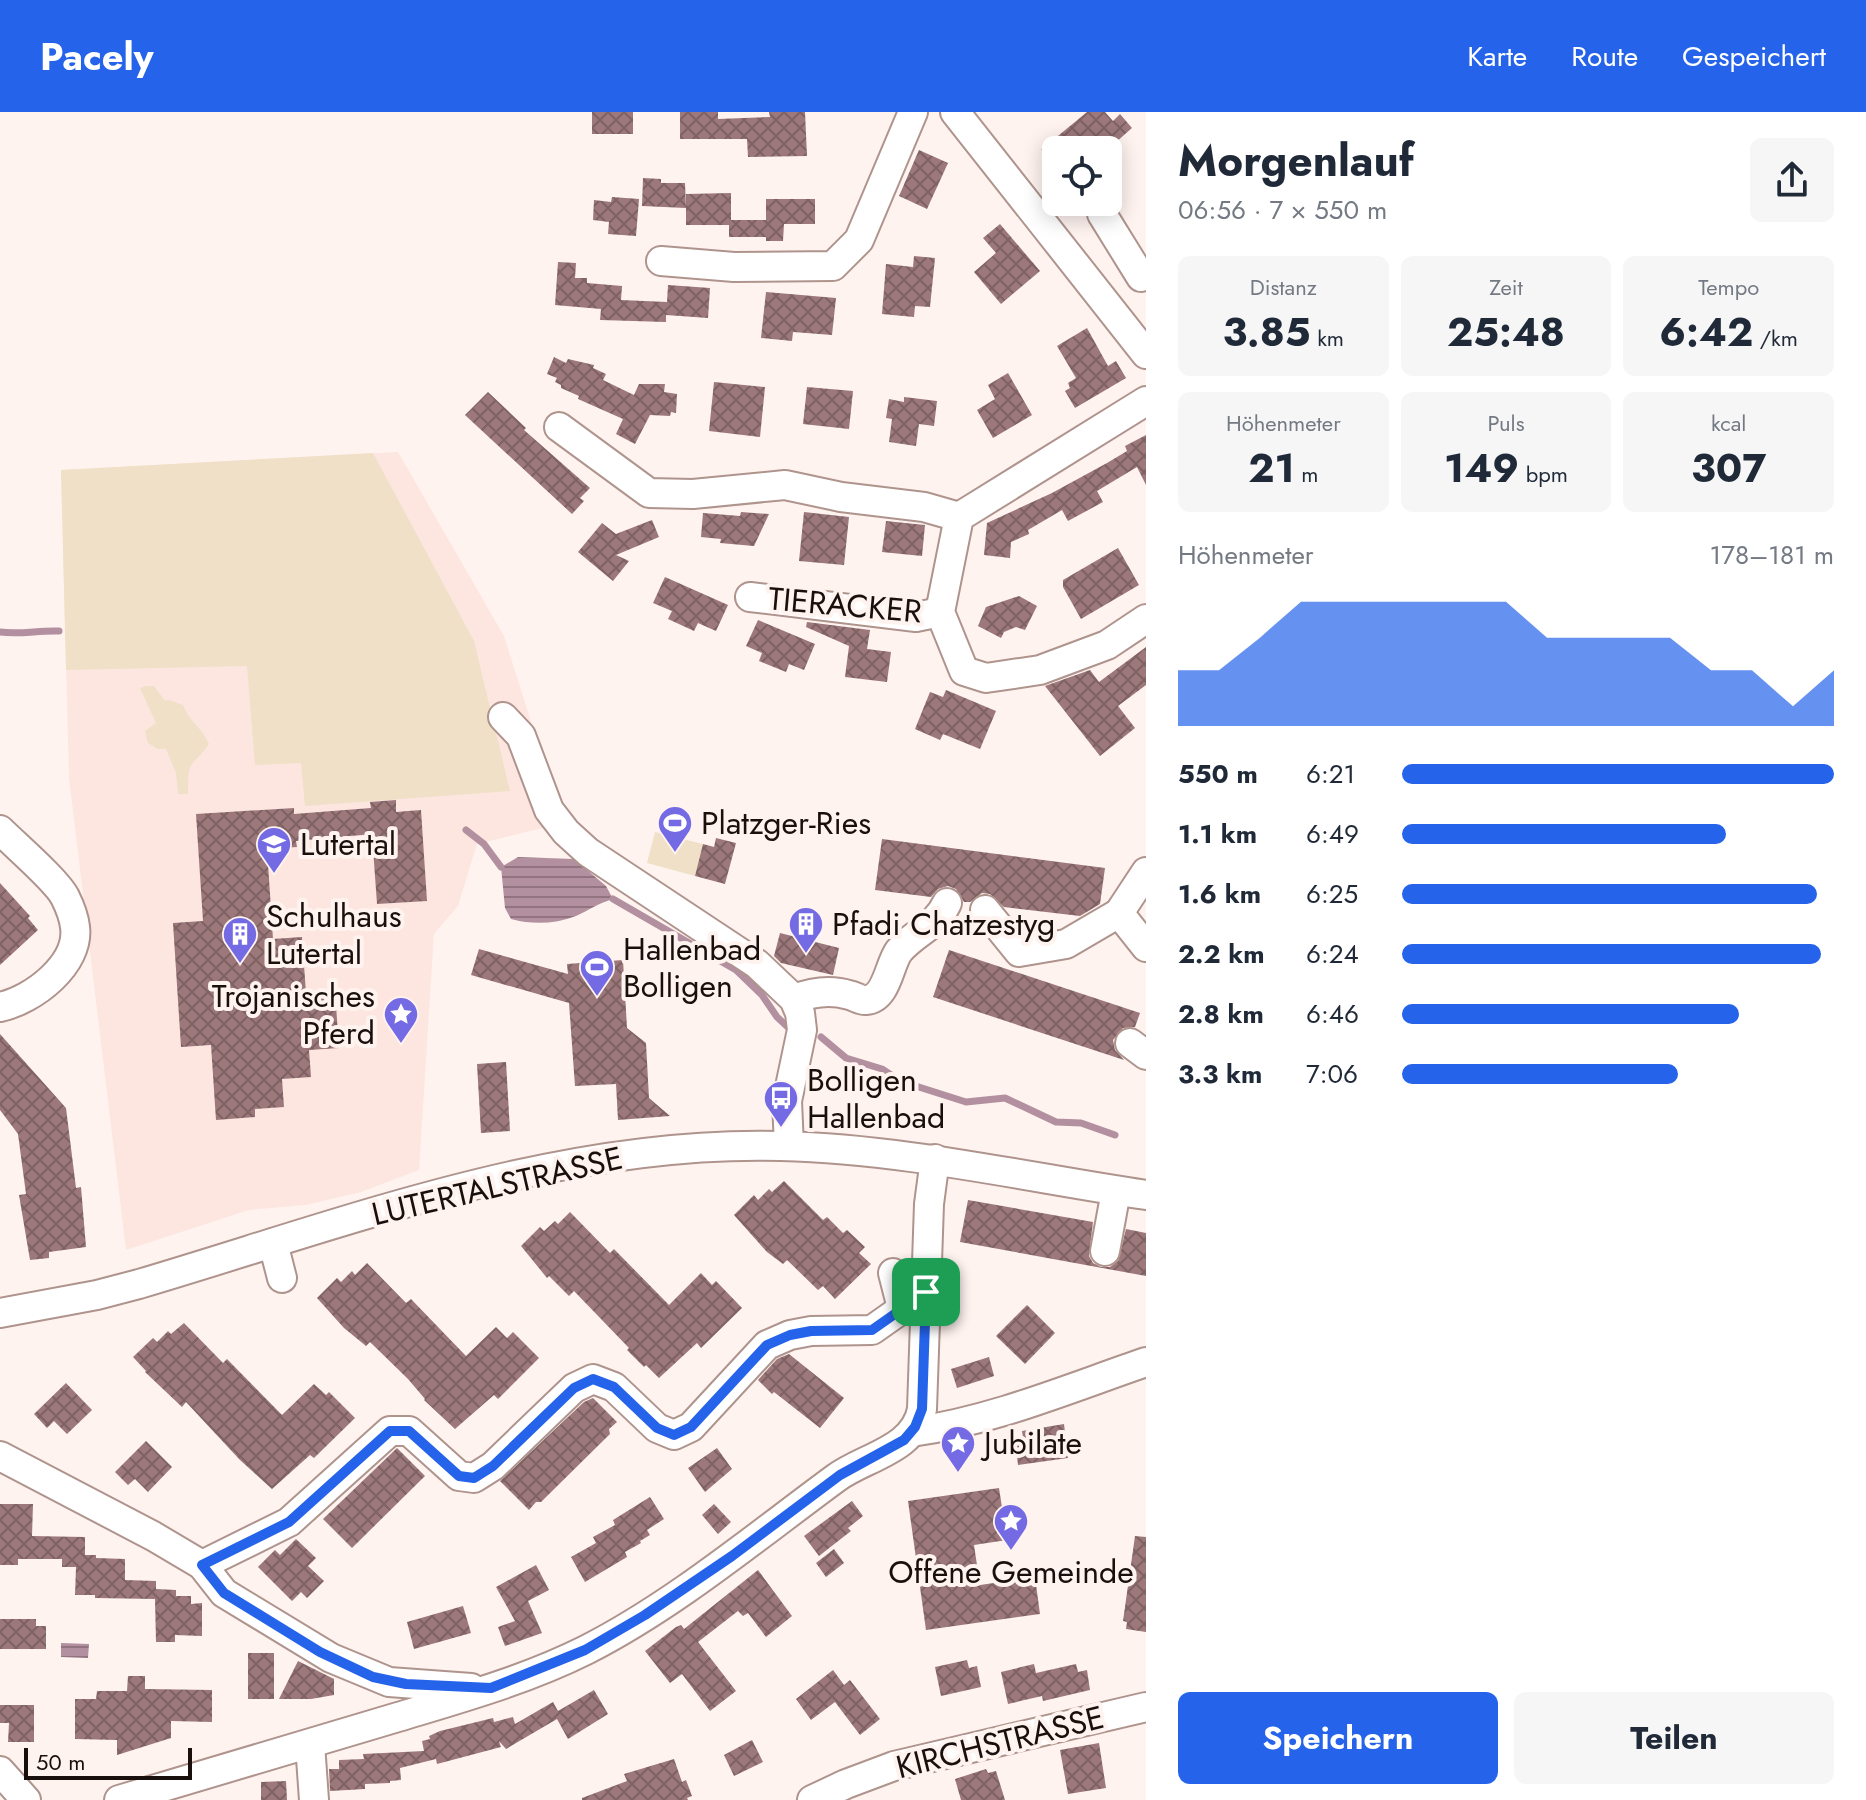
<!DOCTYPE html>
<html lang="de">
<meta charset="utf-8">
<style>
:root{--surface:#fff;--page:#f6f6f7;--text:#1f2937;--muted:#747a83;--accent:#2563eb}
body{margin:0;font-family:Jost,sans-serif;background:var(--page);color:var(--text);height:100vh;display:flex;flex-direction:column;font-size:30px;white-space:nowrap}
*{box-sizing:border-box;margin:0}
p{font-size:26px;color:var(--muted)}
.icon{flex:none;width:44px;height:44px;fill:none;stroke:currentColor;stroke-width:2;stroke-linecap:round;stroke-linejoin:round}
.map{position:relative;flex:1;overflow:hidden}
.drawer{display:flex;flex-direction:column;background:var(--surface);width:720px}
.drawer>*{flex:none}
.fabs{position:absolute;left:1042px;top:24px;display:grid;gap:16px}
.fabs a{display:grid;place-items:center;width:80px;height:80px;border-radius:12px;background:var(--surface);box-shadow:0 4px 20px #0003;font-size:40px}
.scale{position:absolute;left:24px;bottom:20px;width:168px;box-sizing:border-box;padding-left:8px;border:4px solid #190f0d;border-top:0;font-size:22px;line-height:28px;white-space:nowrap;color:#190f0d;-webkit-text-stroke:6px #fff3f0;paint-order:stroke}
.pin{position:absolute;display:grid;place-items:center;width:68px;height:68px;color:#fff;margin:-34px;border-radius:16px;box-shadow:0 4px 12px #0006}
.round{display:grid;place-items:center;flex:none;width:84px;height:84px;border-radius:12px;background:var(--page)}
.head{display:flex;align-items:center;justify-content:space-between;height:136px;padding:0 32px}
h1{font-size:44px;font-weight:700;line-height:60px}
.metrics{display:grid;grid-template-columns:repeat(3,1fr);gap:12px;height:136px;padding:8px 32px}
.metrics div{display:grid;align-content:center;border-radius:12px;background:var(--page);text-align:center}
.metrics b{font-size:40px;font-weight:700}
.metrics small{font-size:22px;font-weight:400}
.metrics p{font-size:22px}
.chart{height:224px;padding:16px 32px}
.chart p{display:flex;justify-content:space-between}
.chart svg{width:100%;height:144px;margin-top:8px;fill:var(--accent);opacity:.7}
.primary-button{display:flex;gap:16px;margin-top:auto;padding:16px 32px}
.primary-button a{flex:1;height:92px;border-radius:12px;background:var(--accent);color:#fff;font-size:32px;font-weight:700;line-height:92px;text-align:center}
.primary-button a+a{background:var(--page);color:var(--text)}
ul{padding:0 32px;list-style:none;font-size:26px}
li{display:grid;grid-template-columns:128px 96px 1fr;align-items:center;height:60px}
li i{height:20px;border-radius:10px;background:var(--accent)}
header{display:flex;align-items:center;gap:48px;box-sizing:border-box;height:112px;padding:0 40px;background:var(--accent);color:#fff}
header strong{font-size:38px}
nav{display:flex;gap:44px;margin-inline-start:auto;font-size:28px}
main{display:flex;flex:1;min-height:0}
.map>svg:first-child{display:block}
.built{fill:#fde6e0}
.pitch{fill:#efe0c7}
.water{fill:url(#water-rules)}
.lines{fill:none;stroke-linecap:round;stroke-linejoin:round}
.stream{stroke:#b3909f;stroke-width:7}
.building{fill:url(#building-cross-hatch)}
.minor-casing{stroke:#af948d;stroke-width:32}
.minor{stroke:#fff;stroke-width:28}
.route-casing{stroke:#fff;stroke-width:16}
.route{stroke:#2563eb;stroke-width:10}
.labels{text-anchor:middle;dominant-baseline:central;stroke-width:8;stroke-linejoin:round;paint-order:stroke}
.street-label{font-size:32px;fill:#190f0d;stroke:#fff3f0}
.poi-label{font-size:32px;fill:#190f0d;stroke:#fff3f0;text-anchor:start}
</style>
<header>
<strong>Pacely</strong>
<nav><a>Karte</a><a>Route</a><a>Gespeichert</a></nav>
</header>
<main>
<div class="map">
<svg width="1146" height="1688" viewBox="0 0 1146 1688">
<defs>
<pattern id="water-rules" width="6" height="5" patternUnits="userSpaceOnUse" patternTransform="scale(2)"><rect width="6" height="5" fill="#b3909f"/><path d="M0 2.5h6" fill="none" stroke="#917480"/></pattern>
<pattern id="building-cross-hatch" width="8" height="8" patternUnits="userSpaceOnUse" patternTransform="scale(2)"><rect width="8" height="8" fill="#9c787b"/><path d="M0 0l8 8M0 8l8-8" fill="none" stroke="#7e6163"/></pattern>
</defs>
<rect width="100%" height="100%" fill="#fff3f0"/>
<path class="built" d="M398,340L504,524L563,711L477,732L458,794L434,822L419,1058L361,1080L306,1093L249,1098L126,1138L69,666L61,358Z"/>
<g class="pitch">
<path d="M373,341L474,529L510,679L305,694L301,651L255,653L247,554L66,558L61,358Z"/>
<path d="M146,574H154L165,589L169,588L183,593C190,611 202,615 209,632C190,658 188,645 188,682H178L176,661L166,637H158L148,631L145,619L156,611L140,576Z"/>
<path d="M655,720L703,732L695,764L647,751Z"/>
</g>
<g class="water">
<path d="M518,745L574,747L606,774L613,787C599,791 589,798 576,804C555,812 533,813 511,807L505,796L501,755Z"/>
<path d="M61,1531L89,1532L88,1546L61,1545Z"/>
</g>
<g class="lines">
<g class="stream">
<path d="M0,520C20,523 39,518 59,519"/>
<path d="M466,718L484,732L501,755"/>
<path d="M613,787L736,858L762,883L777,905L792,919"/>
<path d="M821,925L846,946L882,957L900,969L966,990L1005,986L1056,1010L1081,1011L1115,1023"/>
</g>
</g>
<g class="building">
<rect x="592" y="0" width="41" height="22"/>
<path d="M680,0H718V7L770,5L769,0H805L807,44L748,45L747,27H680Z"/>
<path d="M1087,0H1105L1113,9L1120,2L1132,16L1107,38H1041Z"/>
<path d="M919,38L948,51L927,97L899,84Z"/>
<path d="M643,66L661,67V71H685L686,96L642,94Z"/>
<path d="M731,81V108H766V87H815V112H784L783,129H766V125H729V113H686V82Z"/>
<path d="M612,85L639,87L636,124L608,122L609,110L593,108L594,88L611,90Z"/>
<path d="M1000,112L1040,159L1001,192L974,160L996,141L983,126Z"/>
<path d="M914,144L935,146L930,195L915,194L914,205L882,202L886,152L913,155Z"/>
<path d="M558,150L576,151L575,166H587V171L622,174L621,188L667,190L668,173L710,176L708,206L666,203V210L600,208L601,197L555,193Z"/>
<path d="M766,180L836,186L832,223L793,220L792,229L761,226Z"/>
<path d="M1087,216L1108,254L1116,249L1126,266L1075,296L1065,279L1070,276L1068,271L1076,266L1057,234Z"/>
<path d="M554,245L566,251L568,247L594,253L593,256L606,262L603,268L634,283L639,272H665L664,280L677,282L676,301L671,300L670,304L650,303L635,332L616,322L623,307L578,287L579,284L561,276V273L555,270L557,266L547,262Z"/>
<path d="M1008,261L1032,303L993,326L977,298L995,287L988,273Z"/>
<path d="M714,270L765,275L760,325L709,319Z"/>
<path d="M807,275L853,279L849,317L803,312Z"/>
<path d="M488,280L526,316L524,318L590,376L580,386L584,389L572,402L465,303Z"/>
<path d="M904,285L937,289L934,314L919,312L916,334L889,330L892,307L886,306L889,287L904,290Z"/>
<path d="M1146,323V373L1137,355L1097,379L1103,390L1068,409L1062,398L1028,418L1029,422L1011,430L1010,446L984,443L987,411L1052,381L1107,351L1127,339L1125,334Z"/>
<path d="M741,400L769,402L754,434L720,431L721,427L701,425L703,401L740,404Z"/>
<path d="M804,400L849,405L844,453L799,449Z"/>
<path d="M652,408L659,425L616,443L629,449L613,469L578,440L602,411L616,422Z"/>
<path d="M886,409L925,413L922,444L882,440Z"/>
<path d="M1118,436L1139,473L1081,507L1063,475V468Z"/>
<path d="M665,465L728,493L716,519L698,511L694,519L668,507L672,499L653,491Z"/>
<path d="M1019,484L1037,494L1025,518L1016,515L1004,520L1001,526L978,514L986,495Z"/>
<path d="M758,508L815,532L804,558L789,552L786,560L759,549L762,541L746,534Z"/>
<path d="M807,510L870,518L867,537L891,540L887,570L845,565L849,534L806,515Z"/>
<path d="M1146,535V573L1118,594L1135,616L1100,644L1045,574L1090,558L1099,570Z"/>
<path d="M946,578L996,599L980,637L943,622L940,628L915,617L930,580L943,585Z"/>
<path d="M396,688V700L421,698L427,789L377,792L372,722L296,729L297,735L267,737L273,827L302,825L306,881L335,879L339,936L309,938L311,965L282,967L284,995L255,997V1005L216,1008L211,933L181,935L173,811L203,809L196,702L294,696V702L371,696L370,690Z"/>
<path d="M716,726L736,731L725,772L695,764L703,732L714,735Z"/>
<path d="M882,727L1105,756L1100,792L1080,804L1004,795L990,782L982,781L970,790H964L956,777L948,774L938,777L931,785L875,778Z"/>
<path d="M0,771L30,804L28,806L38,818L0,853Z"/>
<path d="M780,821L839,836L833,863L781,851L774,844Z"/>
<path d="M479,837L568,862L567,852L623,848L627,916L646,931L649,986L670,1004L618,1008L616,972L575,974L569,891L471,863Z"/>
<path d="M949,838L1140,901L1135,915L1123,916L1113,928L1115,938L1124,948L933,885Z"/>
<path d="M0,922L66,996L76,1076L81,1075L86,1135L49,1140V1146L30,1148L19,1083L26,1082L18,1022L0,998Z"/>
<path d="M506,950L510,1019L481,1021L477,952Z"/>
<path d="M784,1069L823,1108L827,1105L843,1121L847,1118L865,1135L859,1141L871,1152L835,1187L823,1174L818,1178L787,1148L783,1152L767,1140L734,1103L754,1083L758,1088L769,1077L772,1080Z"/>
<path d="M968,1088L1093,1110L1089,1144L1093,1151L1101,1155H1110L1118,1149L1126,1117L1146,1121V1164L960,1130Z"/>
<path d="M570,1100L610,1141L614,1137L669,1193L701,1161L712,1173L716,1169L742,1196L701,1236L697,1231L659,1266L646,1253L644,1255L627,1238L629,1236L574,1179L569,1184L549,1164L547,1166L521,1134L540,1115L544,1119L555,1109L558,1112Z"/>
<path d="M367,1151L406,1191L411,1187L466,1244L496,1215L507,1226L513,1220L539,1246L498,1287L494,1283L455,1317L424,1288L425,1287L408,1267L370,1230L366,1234L344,1216L317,1186L337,1166L341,1170L352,1159L355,1163Z"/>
<path d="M1027,1193L1055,1221L1025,1252L996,1224Z"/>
<path d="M184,1211L223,1251L227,1247L282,1303L314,1272L326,1283L329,1280L355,1306L314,1346L310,1343L272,1377L240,1348L186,1290L182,1295L145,1260L146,1259L133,1245L153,1226L157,1230L168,1219L171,1222Z"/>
<path d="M789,1242L844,1286L820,1316L774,1280L772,1282L758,1268L777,1247Z"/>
<path d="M989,1245L994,1264L957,1276L951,1257Z"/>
<path d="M66,1271L92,1298L67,1322L54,1309L47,1316L34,1302Z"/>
<path d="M593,1286L617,1310L609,1317L610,1322L541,1390H536L529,1398L500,1369L584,1290Z"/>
<path d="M1064,1312L1068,1346L1018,1353L1015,1327L1023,1326L1022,1319Z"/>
<path d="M146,1329L172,1355L148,1380L135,1367L128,1373L115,1360Z"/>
<path d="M397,1336L425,1364L352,1436L323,1407Z"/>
<path d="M717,1336L732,1357L705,1380L688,1356Z"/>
<path d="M999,1376L1007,1428L974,1433L980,1473L1035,1465L1040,1502L926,1518L908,1389Z"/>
<path d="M650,1385L664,1407L647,1418L650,1423L640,1429L641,1431L625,1440L627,1445L585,1470L571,1445L596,1431L593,1425L615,1413L613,1408Z"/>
<path d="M852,1389L863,1404L848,1416L851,1419L819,1444L804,1424Z"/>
<path d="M0,1392H33L32,1424L85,1425V1443H96V1446L125,1447V1468L156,1469V1477L176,1478V1484H191V1492L202,1491V1524L175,1523V1530H156L155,1487L95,1486V1483H75L76,1455H62V1447H18V1453H0Z"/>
<path d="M714,1392L731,1410L718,1422L702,1403Z"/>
<path d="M1135,1424L1146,1425V1520L1126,1517L1127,1510L1123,1509Z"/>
<path d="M296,1427L316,1446L308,1454L324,1469L307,1486L301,1480L292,1489L258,1455L275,1438L280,1443Z"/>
<path d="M834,1437L844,1451L826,1465L816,1451Z"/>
<path d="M536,1453L549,1478L528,1489L542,1521L505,1534L498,1515L515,1509L496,1475Z"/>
<path d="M758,1458L792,1504L766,1525L748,1501L743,1504L738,1499L698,1530L736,1579L710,1599L682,1562L670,1571L645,1539L676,1515L681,1513L684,1517Z"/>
<path d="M463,1494L471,1521L414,1537L407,1510Z"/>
<path d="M0,1507H36V1514H46V1537H0Z"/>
<rect x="248" y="1541" width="26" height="46"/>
<path d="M967,1548L969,1556L977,1554L981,1575L941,1584L935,1555Z"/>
<path d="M298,1549L334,1567V1583L311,1587H279Z"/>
<path d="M1034,1552L1036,1561L1076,1552L1078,1560L1087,1558L1090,1578L1043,1589L1042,1584L1008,1592L1001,1560Z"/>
<path d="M833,1558L844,1573L850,1568L880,1607L860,1623L835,1590L811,1608L796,1587Z"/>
<path d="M128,1564H145V1577L212,1578V1610L171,1609V1626L117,1643V1628L75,1627V1587H96L97,1579H127Z"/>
<path d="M594,1578L608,1602L568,1627L557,1607L506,1637L499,1629L501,1635L437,1652L436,1647L400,1656L401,1668L390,1669V1671L365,1672V1677L330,1679L329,1657H339V1648L364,1647L363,1642L424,1639L422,1629L430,1627L429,1624L440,1619L493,1606L494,1610L513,1605L515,1612L553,1590L558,1599Z"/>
<path d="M0,1593H34V1630H8L9,1611H0Z"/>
<path d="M752,1628L763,1650L734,1664L724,1643Z"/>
<path d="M1099,1631L1106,1676L1068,1682L1060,1638Z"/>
<path d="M674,1647L682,1670L686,1668L692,1684L687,1686L688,1688H582V1686L627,1669L624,1662Z"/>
<path d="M986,1657L988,1661L996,1659L1005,1688H961L955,1667Z"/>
<path d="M286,1669L287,1688H261V1670Z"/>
</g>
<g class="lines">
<g class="minor-casing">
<g id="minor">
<path d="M955,0L1146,242"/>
<path d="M1102,102L1141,165"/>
<path d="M661,149L734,155L833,154L859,128L913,0"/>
<path d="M1146,289L959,405L940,500L964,559L986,566L1040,558L1107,533L1146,507"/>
<path d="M559,315L649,381L693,382L785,373L841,385L924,395L959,405"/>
<path d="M750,485L916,505L940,500"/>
<path d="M503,605L521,624L549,698L566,720L588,740L757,852L794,887L800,901L802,918L787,989L789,1034"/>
<path d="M0,718C15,733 57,769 65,785C69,793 74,806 75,815C80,852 33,888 0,895"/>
<path d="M1146,760L1119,801L1146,835"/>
<path d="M985,798L1019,840L1066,832L1119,801"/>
<path d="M794,887C812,880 830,877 849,883C855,884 861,889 866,888C887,887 889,852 899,839C915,820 935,816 947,791"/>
<path d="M1130,931L1146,943"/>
<path d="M273,1131L282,1166"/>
<path d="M1105,1139L1116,1079"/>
<path d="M893,1161L902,1196"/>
<path d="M0,1201L97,1183L139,1172C348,1110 560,1028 781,1034C904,1037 1025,1065 1146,1083"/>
<path d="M912,1320C992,1309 1070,1276 1146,1250"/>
<path d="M0,1344L153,1424L202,1453L224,1481L331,1546L389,1570L471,1576"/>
<path d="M202,1453L289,1410L390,1319H409L459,1364L474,1366L493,1354L574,1276L593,1267L614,1275L657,1316L674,1323L691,1315L767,1233L790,1223L811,1219L872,1218L926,1180"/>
<path d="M310,1632L314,1688"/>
<path d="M0,1659L26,1688"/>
<path d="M119,1688C212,1661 305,1633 398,1605C461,1586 526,1568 586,1538C673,1494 757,1424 836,1366C864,1345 915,1338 922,1297L929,1092L935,1047"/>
<path d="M812,1688L846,1672L894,1654L1146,1595"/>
</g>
</g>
<use href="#minor" class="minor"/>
</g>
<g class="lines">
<g class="route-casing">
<path id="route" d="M926,1180L922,1297L915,1315L904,1328L840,1363L732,1444L645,1503L585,1538L491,1576L406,1572L373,1565L320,1540L224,1481L202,1453L289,1410L390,1319H409L459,1364L474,1366L493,1354L574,1276L593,1267L614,1275L657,1316L674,1323L691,1315L767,1233L790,1223L811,1219L872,1218Z"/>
</g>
<use href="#route" class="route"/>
</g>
<defs>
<g id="stadium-pin" transform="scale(1.8)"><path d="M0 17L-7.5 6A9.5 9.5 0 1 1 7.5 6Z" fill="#736ae4" stroke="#fff3f0"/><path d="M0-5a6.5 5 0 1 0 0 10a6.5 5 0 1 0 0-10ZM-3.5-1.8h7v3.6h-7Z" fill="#fff"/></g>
<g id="school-pin" transform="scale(1.8)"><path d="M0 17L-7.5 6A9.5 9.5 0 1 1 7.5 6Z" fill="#736ae4" stroke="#fff3f0"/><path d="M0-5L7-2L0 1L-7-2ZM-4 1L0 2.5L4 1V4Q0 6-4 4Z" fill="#fff"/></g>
<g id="building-pin" transform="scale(1.8)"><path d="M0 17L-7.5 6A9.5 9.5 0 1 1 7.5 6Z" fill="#736ae4" stroke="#fff3f0"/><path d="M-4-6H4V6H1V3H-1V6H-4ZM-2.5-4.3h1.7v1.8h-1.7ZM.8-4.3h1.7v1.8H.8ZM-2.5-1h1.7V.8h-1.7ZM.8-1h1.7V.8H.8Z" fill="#fff"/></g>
<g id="sight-pin" transform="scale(1.8)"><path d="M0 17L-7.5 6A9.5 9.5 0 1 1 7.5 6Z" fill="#736ae4" stroke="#fff3f0"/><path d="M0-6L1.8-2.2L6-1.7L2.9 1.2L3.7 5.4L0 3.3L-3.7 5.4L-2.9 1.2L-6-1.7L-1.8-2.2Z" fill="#fff"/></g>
<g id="bus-pin" transform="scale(1.8)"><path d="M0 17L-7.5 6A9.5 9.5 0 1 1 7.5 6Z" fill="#736ae4" stroke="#fff3f0"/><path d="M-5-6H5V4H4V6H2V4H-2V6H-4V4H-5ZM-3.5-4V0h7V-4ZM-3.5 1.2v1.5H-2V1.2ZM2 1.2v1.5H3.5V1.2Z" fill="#fff"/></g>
</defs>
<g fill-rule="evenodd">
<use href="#stadium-pin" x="675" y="711"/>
<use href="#school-pin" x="274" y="732"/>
<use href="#building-pin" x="806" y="812"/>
<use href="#building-pin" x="240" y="822"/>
<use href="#stadium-pin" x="597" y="855"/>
<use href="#sight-pin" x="401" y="902"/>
<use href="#bus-pin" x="781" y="986"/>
<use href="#sight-pin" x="958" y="1331"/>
<use href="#sight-pin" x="1011" y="1409"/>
</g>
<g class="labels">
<g class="street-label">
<text transform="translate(845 493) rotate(5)">TIERACKER</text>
<text transform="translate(497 1074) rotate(-13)">LUTERTALSTRASSE</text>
<text transform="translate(1000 1630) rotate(-14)">KIRCHSTRASSE</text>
</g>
<g class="poi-label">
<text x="701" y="711">Platzger-Ries</text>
<text x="300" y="732">Lutertal</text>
<text x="266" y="804">Schulhaus<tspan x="266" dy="37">Lutertal</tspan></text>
<text x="832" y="812">Pfadi Chatzestyg</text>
<text x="623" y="837">Hallenbad<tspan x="623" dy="37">Bolligen</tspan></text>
<text x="375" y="884" text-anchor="end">Trojanisches<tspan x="375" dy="37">Pferd</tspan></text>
<text x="807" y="968">Bolligen<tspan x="807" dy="37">Hallenbad</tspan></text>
<text x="984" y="1331">Jubilate</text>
<text x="1011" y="1460" text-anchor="middle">Offene Gemeinde</text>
</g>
</g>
</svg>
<div class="fabs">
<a><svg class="icon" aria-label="locate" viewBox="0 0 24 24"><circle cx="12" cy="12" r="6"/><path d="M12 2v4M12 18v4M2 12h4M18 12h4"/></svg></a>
</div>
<div class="scale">50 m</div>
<div class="pin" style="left:926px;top:1180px;background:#1e9e55"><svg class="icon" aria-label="arrive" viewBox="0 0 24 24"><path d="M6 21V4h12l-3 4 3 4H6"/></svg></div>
</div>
<section class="drawer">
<div class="head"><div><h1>Morgenlauf</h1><p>06:56 · 7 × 550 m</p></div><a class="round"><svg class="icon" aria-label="share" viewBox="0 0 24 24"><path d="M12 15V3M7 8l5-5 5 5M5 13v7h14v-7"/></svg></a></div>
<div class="metrics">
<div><p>Distanz</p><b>3.85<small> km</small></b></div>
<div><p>Zeit</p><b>25:48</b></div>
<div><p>Tempo</p><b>6:42<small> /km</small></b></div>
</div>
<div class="metrics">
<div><p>Höhenmeter</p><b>21<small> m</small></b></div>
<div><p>Puls</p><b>149<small> bpm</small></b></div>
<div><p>kcal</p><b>307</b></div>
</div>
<div class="chart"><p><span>Höhenmeter</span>178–181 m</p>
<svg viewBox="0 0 160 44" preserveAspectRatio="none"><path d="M0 44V27L10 27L20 17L30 6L40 6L50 6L60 6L70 6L80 6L90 17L100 17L110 17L120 17L130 27L140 27L150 38L160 27V44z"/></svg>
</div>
<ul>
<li><b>550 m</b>6:21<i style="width:100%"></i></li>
<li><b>1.1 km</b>6:49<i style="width:75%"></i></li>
<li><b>1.6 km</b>6:25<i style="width:96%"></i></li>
<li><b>2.2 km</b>6:24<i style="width:97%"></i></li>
<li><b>2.8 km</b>6:46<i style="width:78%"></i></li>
<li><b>3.3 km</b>7:06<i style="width:64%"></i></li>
</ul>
<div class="primary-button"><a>Speichern</a><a>Teilen</a></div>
</section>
</main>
